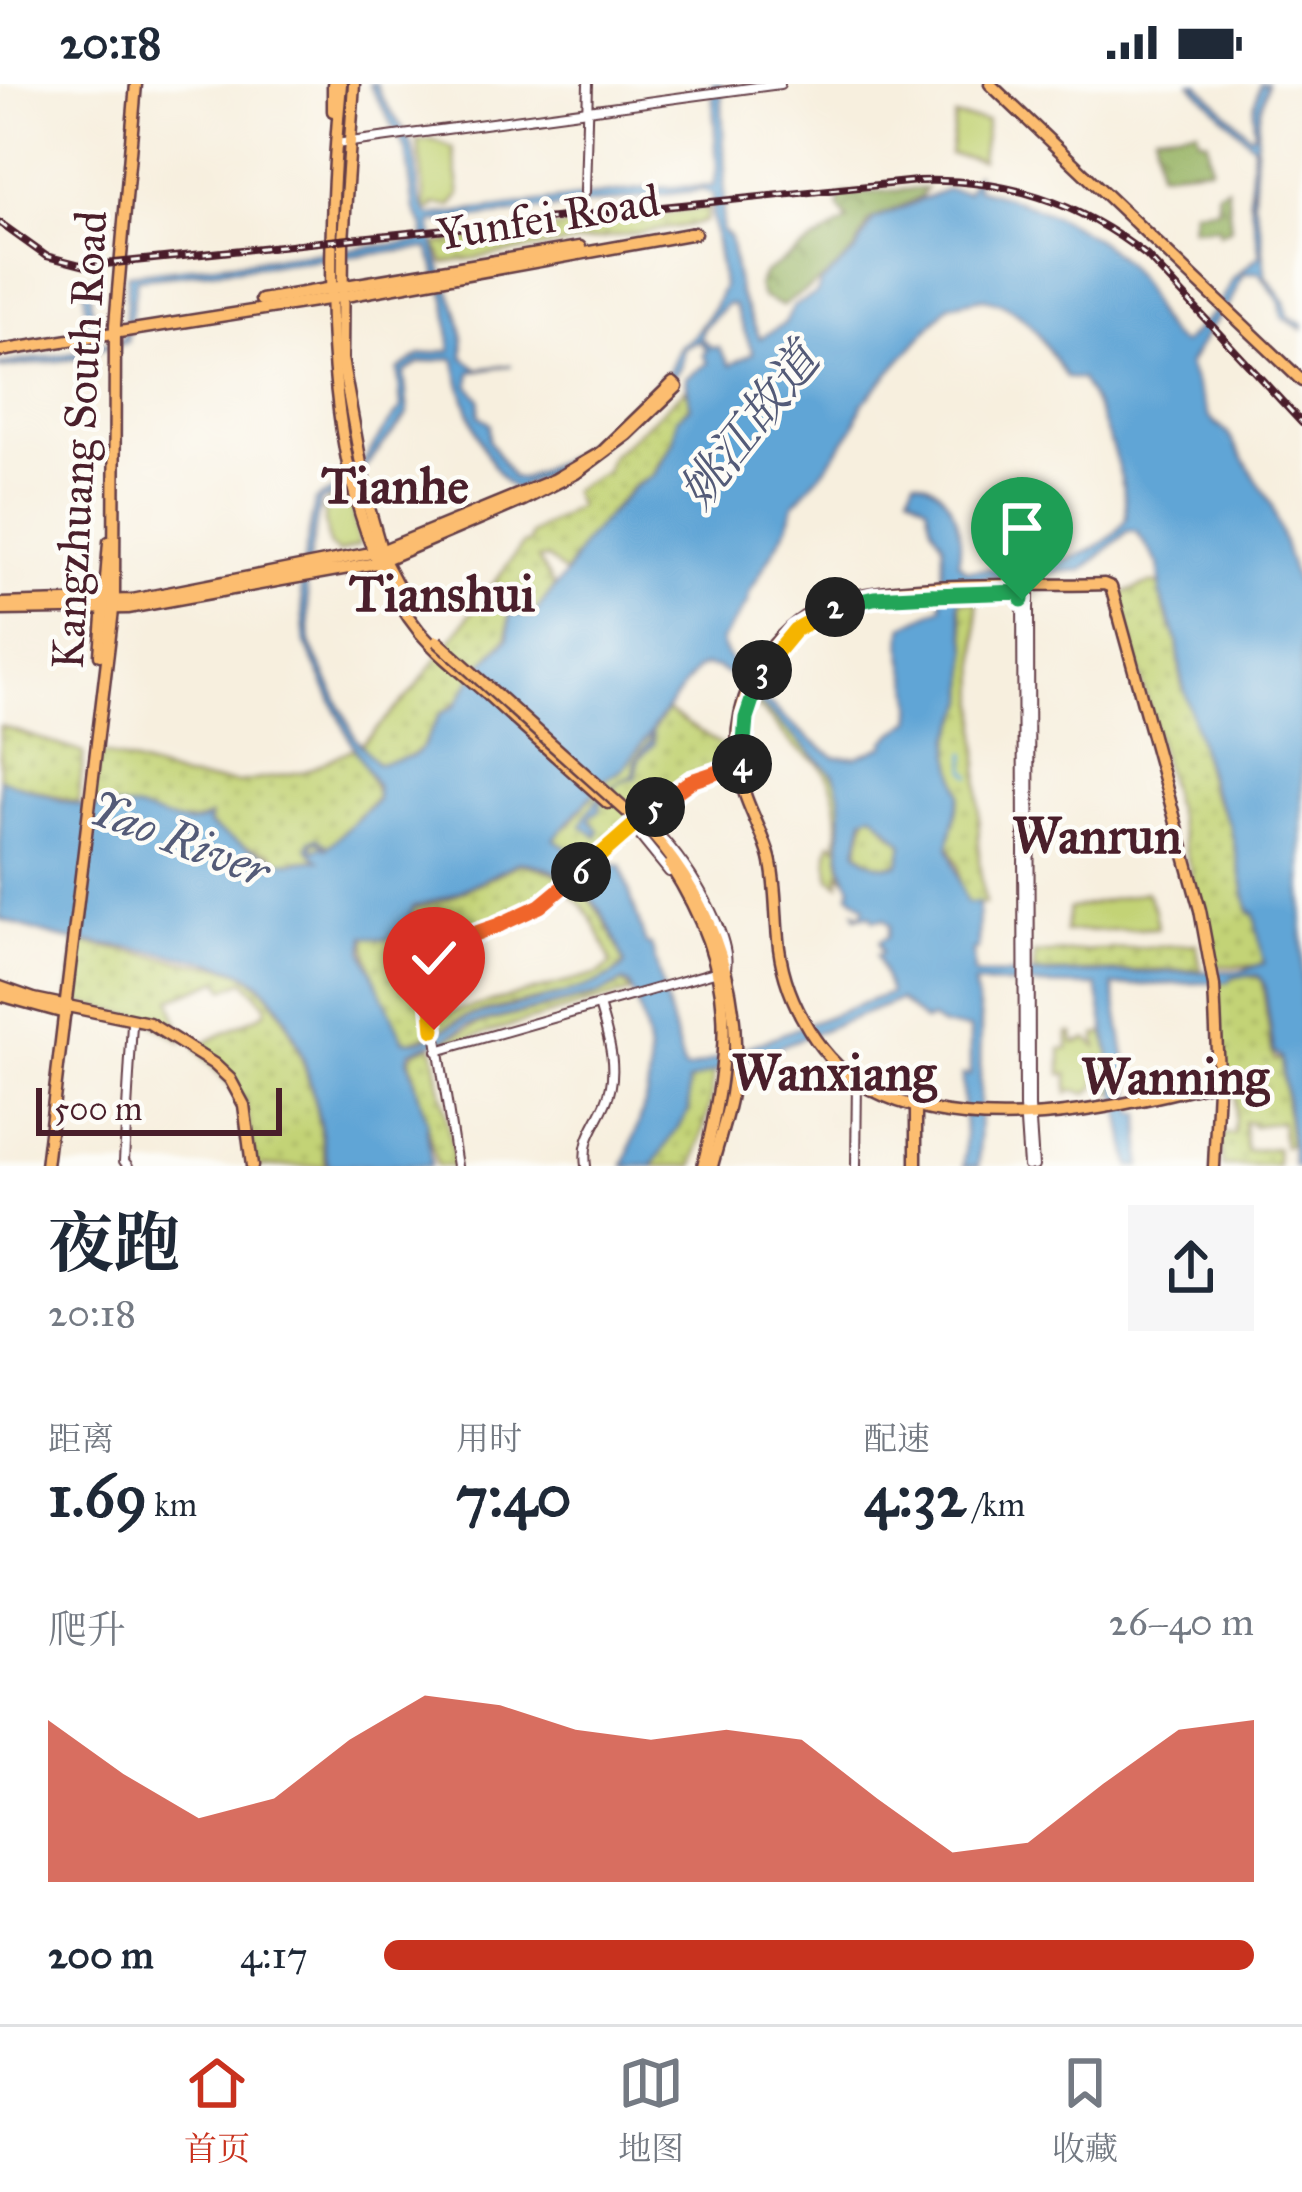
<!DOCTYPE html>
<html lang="zh">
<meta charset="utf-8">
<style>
:root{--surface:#fff;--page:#f6f6f7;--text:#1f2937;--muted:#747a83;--line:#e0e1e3;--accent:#c8321e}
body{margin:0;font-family:"IM FELL Great Primer","Noto Serif SC",serif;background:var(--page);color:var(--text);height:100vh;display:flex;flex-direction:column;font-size:45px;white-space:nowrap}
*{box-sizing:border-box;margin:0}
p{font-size:39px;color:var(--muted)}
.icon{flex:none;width:66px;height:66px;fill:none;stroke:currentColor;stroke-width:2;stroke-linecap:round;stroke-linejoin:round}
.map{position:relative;height:1082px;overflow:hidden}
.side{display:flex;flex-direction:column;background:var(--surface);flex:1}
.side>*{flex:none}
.scale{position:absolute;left:36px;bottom:30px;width:246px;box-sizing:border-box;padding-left:12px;border:6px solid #4a1f2b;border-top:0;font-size:33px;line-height:42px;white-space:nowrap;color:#4a1f2b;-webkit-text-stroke:9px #fdfcf7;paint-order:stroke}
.pin{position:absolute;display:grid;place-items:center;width:102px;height:102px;color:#fff;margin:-123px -51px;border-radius:50% 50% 50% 0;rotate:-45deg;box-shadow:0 0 12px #0007}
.pin .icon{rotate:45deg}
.km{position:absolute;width:60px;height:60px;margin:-30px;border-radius:50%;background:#222;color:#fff;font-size:33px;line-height:60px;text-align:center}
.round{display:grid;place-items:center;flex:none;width:126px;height:126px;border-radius:0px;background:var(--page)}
.head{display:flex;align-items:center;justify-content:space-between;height:204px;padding:0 48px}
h1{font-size:66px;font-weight:700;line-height:90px}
.metrics{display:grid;grid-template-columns:repeat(3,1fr);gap:18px;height:204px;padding:12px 48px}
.metrics div{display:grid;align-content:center}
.metrics b{font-size:60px;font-weight:700}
.metrics small{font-size:33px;font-weight:400}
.metrics p{font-size:33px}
.chart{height:336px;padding:24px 48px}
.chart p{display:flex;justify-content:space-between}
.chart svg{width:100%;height:216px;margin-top:12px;fill:var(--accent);opacity:.7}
ul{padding:0 48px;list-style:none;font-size:39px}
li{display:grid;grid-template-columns:192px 144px 1fr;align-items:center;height:90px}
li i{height:30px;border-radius:15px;background:var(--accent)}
.status{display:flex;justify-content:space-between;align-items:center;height:84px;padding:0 60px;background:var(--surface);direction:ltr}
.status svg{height:33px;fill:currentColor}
.dock{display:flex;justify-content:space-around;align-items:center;height:168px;border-top:3px solid var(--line);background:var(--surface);font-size:33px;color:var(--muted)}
.dock a{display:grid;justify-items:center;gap:6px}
.dock .current{color:var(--accent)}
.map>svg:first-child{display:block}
.grass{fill:#c3d376;stroke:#867950;stroke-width:3}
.forest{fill:url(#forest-crowns);stroke:#726a49;stroke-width:3}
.park{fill:url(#park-dots);stroke:#867950;stroke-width:3}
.water{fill:#61a5d6;stroke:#566280;stroke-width:3;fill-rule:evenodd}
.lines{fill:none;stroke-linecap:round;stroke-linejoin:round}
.stream{stroke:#61a5d6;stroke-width:3}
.minor-casing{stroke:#643e46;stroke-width:12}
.major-casing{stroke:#643e46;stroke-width:15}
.minor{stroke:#fff;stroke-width:8}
.major{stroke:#fcbd6f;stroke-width:10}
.rail-casing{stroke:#4a1f2b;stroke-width:8}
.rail{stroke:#fdfcf7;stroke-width:3;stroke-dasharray:9;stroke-linecap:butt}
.major-bridge-casing{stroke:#643e46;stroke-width:15;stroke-linecap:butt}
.major-bridge{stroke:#fcbd6f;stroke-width:10}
.split-1-casing{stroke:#fff;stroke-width:24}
.split-2-casing{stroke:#fff;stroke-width:24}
.split-3-casing{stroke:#fff;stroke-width:24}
.split-4-casing{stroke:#fff;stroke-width:24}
.split-5-casing{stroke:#fff;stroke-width:24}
.split-6-casing{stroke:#fff;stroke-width:24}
.split-7-casing{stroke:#fff;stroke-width:24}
.split-8-casing{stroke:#fff;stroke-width:24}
.split-9-casing{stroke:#fff;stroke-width:24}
.split-1{stroke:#22a559;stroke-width:15}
.split-2{stroke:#22a559;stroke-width:15}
.split-3{stroke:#f5b400;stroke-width:15}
.split-4{stroke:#22a559;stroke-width:15}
.split-5{stroke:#f0652b;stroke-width:15}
.split-6{stroke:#f5b400;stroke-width:15}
.split-7{stroke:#f0652b;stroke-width:15}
.split-8{stroke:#f0652b;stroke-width:15}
.split-9{stroke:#f5b400;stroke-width:15}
.labels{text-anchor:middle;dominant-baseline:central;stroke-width:9;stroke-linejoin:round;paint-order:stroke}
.street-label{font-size:45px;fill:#4a1f2b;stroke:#fdfcf7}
.water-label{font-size:48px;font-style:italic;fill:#545b78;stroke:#fdfcf7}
.quarter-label{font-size:51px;font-weight:bold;fill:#4a1f2b;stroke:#fdfcf7}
</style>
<div class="status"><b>20:18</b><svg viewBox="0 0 49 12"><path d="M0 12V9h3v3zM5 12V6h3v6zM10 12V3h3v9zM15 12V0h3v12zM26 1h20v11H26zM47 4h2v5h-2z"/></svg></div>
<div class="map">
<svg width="1302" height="1082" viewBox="0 0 1302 1082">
<defs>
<pattern id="forest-crowns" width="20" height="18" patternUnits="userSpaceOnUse" patternTransform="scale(3)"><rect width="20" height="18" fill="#9ab567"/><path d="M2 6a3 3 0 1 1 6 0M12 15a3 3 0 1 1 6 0" fill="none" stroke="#809355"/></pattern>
<pattern id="park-dots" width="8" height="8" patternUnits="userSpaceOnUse" patternTransform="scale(3)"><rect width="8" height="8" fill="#c3d376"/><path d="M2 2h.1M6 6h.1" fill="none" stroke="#a9b566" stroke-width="1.8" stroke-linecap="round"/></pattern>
</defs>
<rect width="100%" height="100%" fill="#fdfcf7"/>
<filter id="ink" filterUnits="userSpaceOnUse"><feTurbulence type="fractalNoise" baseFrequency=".00833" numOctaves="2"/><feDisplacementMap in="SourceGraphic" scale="24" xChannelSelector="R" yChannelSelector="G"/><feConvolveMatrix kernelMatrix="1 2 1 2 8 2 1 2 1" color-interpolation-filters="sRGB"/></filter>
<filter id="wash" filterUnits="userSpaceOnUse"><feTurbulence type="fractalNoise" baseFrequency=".004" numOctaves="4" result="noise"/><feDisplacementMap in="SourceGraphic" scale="48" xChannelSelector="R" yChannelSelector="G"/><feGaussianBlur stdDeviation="2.7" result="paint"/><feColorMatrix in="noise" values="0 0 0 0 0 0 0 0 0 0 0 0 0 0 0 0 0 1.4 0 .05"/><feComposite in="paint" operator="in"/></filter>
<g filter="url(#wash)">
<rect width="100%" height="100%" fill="#f7efde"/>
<g class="grass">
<path d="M955,33L987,37L981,76L950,70Z"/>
<path d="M432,56L453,64L460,111L451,122L433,121V125L426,126L418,57Z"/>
<path d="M348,406L359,461L338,469L329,461L323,425L330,416H345L344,407Z"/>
<path d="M756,616C781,638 836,680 843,713C849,742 830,769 846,795L839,789V800L830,794C828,782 826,770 831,758L836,762C840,738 839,699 816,678C809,672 800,667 793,661C778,648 773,634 755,622Z"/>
<path d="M1146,808L1155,826L1158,844L1065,848L1069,825Z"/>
<path d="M1068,949H1073L1074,959L1088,955L1097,963L1096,951L1105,949L1116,1008L1107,1009L1099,971L1096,1003L1087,1010L1074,1006L1068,1009V990H1061V965L1068,964Z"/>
</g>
<g class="forest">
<path d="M1197,45L1199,55L1207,56L1211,83L1159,88L1155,49Z"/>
<path d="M1227,103L1231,144L1219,150L1218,143L1192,144L1193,126L1218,124L1217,107Z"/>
<path d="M926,104L921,113L869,137L855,166L828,192L782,222L762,213L758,202L764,189L848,136L838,122L842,111Z"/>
</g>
<g class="park">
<path d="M708,124L706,137L698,140L444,179L435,160Z"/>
<path d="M687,304L689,322C673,339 678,344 670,362C664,373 657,378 653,391L633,402L584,458L565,490L548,474L538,475L554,503L532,533L509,529L507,553L479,583L458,617L440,630L422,663L412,671L395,677L381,680L373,676L364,680L378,712L327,765L324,761L313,767L319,775L280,778L271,769L228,756L209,740L210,732C176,752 129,715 92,723L99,668L184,694L239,699L306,687L362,660L412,608L523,460L529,459L531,450L578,422L571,407L606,387L610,373Z"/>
<path d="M1151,499L1162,502V521L1177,557L1181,598L1191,622L1210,706L1230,741L1249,829L1254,830L1264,877L1258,882H1215L1120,510Z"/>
<path d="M959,517H977L979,777L985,820L966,819L961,813L958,781L948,760L960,710L951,671V653L967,617V560Z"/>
<path d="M667,627L730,666V674L675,700L586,776L557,760L555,752L570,740L606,694L623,685Z"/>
<path d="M0,642L84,669L78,719L0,695Z"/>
<path d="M867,730L877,731L888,747L904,759L899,779C883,785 867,779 858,766Z"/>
<path d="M519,780C581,788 603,825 624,879C607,912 500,918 464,933C455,937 446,943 438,948L436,932L599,890L611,880C600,846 588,820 557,799C547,807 537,816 526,821C491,841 429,844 424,894C422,912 428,932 431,950L407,958C391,942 363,874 366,852C389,857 408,851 413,825L449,814Z"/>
<path d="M76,858C113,865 150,871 187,878C205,881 226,881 242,889C297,917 318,1026 326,1082H255L246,1019L195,964L265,928L266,921L245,897L225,905L219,896L171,915L182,957L144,934L72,917L70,911Z"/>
<path d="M1196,860L1201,886L1034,889V870Z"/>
<path d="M1239,892H1258L1262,898L1272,967L1275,976L1281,975L1290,1061L1284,1062L1281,1038L1252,1042L1251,1038H1244L1246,1067L1276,1064L1278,1082H1222V1050H1234L1236,1002L1224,1001L1218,901Z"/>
<path d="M623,899L632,908L446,960L441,958L481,939L595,913Z"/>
<path d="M431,961L434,968L455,1082H437L410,975L415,967Z"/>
<path d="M714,987L710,1021L694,1082H653L689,1026L687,998Z"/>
</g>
<path class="water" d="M369,0H376C384,25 407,43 414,68C420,91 412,115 431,132L649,104L714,102L717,83L712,0H721L725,86L722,147L730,154L739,209L760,254L785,239L793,223L817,209L820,200L856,167L873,136L947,105L967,108L976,89V104C1027,117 1103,147 1136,192C1152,214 1157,246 1182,260L1216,226L1233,194L1260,171L1249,113L1253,61L1191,0H1198L1250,51L1254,48C1252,32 1255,15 1260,0H1267L1258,35L1253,114L1261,146L1266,192L1285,217L1288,232L1302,240V245L1282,233L1280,218L1259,188L1243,190L1230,219L1210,244L1188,281L1209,333L1228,350L1272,421L1302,517V1082H1294L1281,974L1274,968L1264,900L1258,891L1232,893L1228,898L1113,902L1135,1030H1141V1082H1130L1097,902L974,900L981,936L979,1082H964C968,1053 962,1022 962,991H970V945L942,942L932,935L924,937L900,916L688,998L689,1026L653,1082H624C652,1003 661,982 630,901L623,898L597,911L467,941L446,954L410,967L408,975L426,1035L431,1082H328C318,1027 302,934 257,897C225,870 108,864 62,854C41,849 20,842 0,835V695C23,702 70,722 92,723C105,723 124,723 138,726C163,731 188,748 209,733L208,740C220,750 275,778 289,778C300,779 308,775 319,776L308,765L310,756L318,754L324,759L312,757L313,767L324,761L326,765L377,716V703L351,658L305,559L300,496L315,417C325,408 338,406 348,396C370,375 379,346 401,325L398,286L420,271L451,266L446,215L428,164L137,195L127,258L96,266L89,273L0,284V280L88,267L84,199L90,193L93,261L119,257L125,251L128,190L424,157V143L414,125L406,66ZM703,106L713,111L712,132L723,202L713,225L692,254L680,262L669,287L617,339L574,370L522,395L513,394L489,356L490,340L479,331L480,315L469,301L471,288L512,281L478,285L463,273C468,223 432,187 432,139ZM983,214C1026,221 1045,260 1066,294L1081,295C1102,331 1127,393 1126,435C1093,486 1021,482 966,486L958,478C966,447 951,402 915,395L909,409L927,421L932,442L943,459L942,523L904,542C895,575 919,604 912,636L884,657L885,661L857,673H835C807,655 726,588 721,557L748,518L749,509L788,442L794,420L827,382L854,343L862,320L949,221ZM727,220L734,221L753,269L730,281L719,263L712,264L701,254L703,245ZM699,257L707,267L703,270L708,279L686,294L690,323L677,334L673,359L654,391L634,403L584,458L566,490L532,533L510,529L508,554L479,584L455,622L440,630L423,663L413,672L377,680L356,655L310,559L306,494L320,418L348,404L408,330L404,289L419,279L452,274L455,277C460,307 488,393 515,405L590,368L672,294L680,284L684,264ZM1128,447L1137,448L1159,481L1161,514L1177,556L1182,597L1212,705L1230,741L1250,830L1254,829L1264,879L1242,887L974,891L973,866L978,865L979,819H967C963,814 953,775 948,763L960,710L951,671V653L967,617L968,564L959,523L960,496L1083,486ZM704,582L717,584L732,593L834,691C853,733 827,767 851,802L849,810L865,823L861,832L855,828L856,833L871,831L873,836L884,835L890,841L888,853L879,857L882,869L877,871L890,909L687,986L684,985L651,861L646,860L621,782L586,777L554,755L606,695L623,685L650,649L651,656L636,675L634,692C613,697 589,720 582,742L597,753L599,746L590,737L591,732L600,726V720L620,697L636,694L639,675L654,660L652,645L697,585ZM873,729L903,759L899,780C883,785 867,779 857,767L864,733ZM519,778C583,786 604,823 625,880C611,906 506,923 473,932C450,938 428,962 403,956L363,867L365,852L386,856L408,838L413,823L450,812Z"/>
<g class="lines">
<path class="stream" d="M966,669V686L971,692"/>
</g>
</g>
<g filter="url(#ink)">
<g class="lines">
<g class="minor-casing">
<g id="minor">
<path d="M336,60L780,0"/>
<path d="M585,108L588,0"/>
<path d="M1022,502L1024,1023L1028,1082"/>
<path d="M1029,502L1030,1023L1034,1082"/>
<path d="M669,788L634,745L642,737C674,755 733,848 726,884"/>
<path d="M437,967L718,887"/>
<path d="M128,1082L124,1077L132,940"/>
<path d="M457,1082L430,910C429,891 433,873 449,861C474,843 508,841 535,826C608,782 654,693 744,680"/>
<path d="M586,1082C582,1054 596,1042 606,1018C620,987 608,951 599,921"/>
<path d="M856,1082L857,996"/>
</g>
</g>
<g class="major-casing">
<g id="major">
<path d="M341,0C326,161 313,415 419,547C438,570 463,589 486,609C526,646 567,682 608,719"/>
<path d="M354,0L343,157L342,275L369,424L384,476L406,517"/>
<path d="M990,0L1302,297"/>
<path d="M333,27V0"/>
<path d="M261,216L580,163"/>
<path d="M0,267L340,213L695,149"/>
<path d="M0,520L132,516L381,467L554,396L602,368L673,299L677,303L627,351L576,389L523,416L376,479L128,524L0,526"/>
<path d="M100,571L109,458"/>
<path d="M652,750C714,820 747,916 731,1010C727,1034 718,1058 712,1082"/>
<path d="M670,781C738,888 732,964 703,1082"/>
<path d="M0,903L34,915L149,939L214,980L230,995L244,1021L252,1082"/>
<path d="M0,911L65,929"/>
<path d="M46,1082L114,518L115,241L136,0"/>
<path d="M916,1082V1021"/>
<path d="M1214,1082L1218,1003V990L1214,902L1200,826L1111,503L1104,500C1034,503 871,494 816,526C756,560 726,629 741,697C747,724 763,747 770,774C777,803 775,835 779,864C786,918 821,980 870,1005C970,1057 1115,1025 1218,998"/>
</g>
</g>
<use href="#minor" class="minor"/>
<use href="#major" class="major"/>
<g class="rail-casing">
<path id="rail" d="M0,139L46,172L85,182L917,97C1004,94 1078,117 1147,172L1302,339"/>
</g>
<use href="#rail" class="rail"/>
<g class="major-bridge-casing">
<path id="major-bridge" d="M437,557L652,750"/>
</g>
<use href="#major-bridge" class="major-bridge"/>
</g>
</g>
<g class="lines" filter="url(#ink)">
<g class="split-1-casing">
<path id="split-1" d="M932,511L1022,508V516"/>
</g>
<g class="split-2-casing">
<path id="split-2" d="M835,523L874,514L932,511"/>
</g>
<g class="split-3-casing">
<path id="split-3" d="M762,586L795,546L835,523"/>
</g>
<g class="split-4-casing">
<path id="split-4" d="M742,680L746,634L762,586"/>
</g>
<g class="split-5-casing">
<path id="split-5" d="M655,723L691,697L742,680"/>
</g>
<g class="split-6-casing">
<path id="split-6" d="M581,788L655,723"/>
</g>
<g class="split-7-casing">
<path id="split-7" d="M499,841L540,822L581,788"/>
</g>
<g class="split-8-casing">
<path id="split-8" d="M430,900C433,860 466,853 499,841"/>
</g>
<g class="split-9-casing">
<path id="split-9" d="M430,900L434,946"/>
</g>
<use href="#split-1" class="split-1"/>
<use href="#split-2" class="split-2"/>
<use href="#split-3" class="split-3"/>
<use href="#split-4" class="split-4"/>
<use href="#split-5" class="split-5"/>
<use href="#split-6" class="split-6"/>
<use href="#split-7" class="split-7"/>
<use href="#split-8" class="split-8"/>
<use href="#split-9" class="split-9"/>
</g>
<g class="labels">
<g class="street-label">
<text transform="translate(548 133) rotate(-9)">Yunfei Road</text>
<text transform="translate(79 356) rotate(-87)">Kangzhuang South Road</text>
</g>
<g class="water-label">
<text transform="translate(749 342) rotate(-52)">姚江故道</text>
<text transform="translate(180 755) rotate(21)">Yao River</text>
</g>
<g class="quarter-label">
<text x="395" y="402">Tianhe</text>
<text x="442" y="510">Tianshui</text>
<text x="1097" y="752">Wanrun</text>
<text x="834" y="989">Wanxiang</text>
<text x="1175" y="993">Wanning</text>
</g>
</g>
</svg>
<div class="scale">500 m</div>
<div class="pin" style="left:1022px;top:516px;background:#1e9e55"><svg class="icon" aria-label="arrive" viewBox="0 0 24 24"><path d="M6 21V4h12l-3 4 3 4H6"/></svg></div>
<div class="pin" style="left:434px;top:946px;background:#d93025"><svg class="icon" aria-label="check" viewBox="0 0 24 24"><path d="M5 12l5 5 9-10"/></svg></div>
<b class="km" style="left:835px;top:523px">2</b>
<b class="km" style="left:762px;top:586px">3</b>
<b class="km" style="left:742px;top:680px">4</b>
<b class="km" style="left:655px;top:723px">5</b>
<b class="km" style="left:581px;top:788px">6</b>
</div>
<section class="side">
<div class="head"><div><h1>夜跑</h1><p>20:18</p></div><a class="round"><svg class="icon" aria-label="share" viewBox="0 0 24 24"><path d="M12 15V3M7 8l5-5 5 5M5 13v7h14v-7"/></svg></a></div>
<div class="metrics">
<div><p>距离</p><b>1.69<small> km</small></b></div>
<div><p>用时</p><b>7:40</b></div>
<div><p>配速</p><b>4:32<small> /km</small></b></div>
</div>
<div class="chart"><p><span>爬升</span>26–40 m</p>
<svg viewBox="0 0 160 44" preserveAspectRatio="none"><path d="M0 44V11L10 22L20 31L30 27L40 15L50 6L60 8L70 13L80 15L90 13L100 15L110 27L120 38L130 36L140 24L150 13L160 11V44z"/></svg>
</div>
<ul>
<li><b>200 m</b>4:17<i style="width:100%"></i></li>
</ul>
</section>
<nav class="dock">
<a class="current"><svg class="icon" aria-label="home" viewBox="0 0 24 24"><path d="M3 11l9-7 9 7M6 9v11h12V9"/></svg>首页</a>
<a><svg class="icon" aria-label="map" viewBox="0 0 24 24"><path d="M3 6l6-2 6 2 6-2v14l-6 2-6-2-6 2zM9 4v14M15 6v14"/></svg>地图</a>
<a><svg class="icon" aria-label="saved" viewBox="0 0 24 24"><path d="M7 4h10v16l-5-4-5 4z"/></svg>收藏</a>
</nav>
